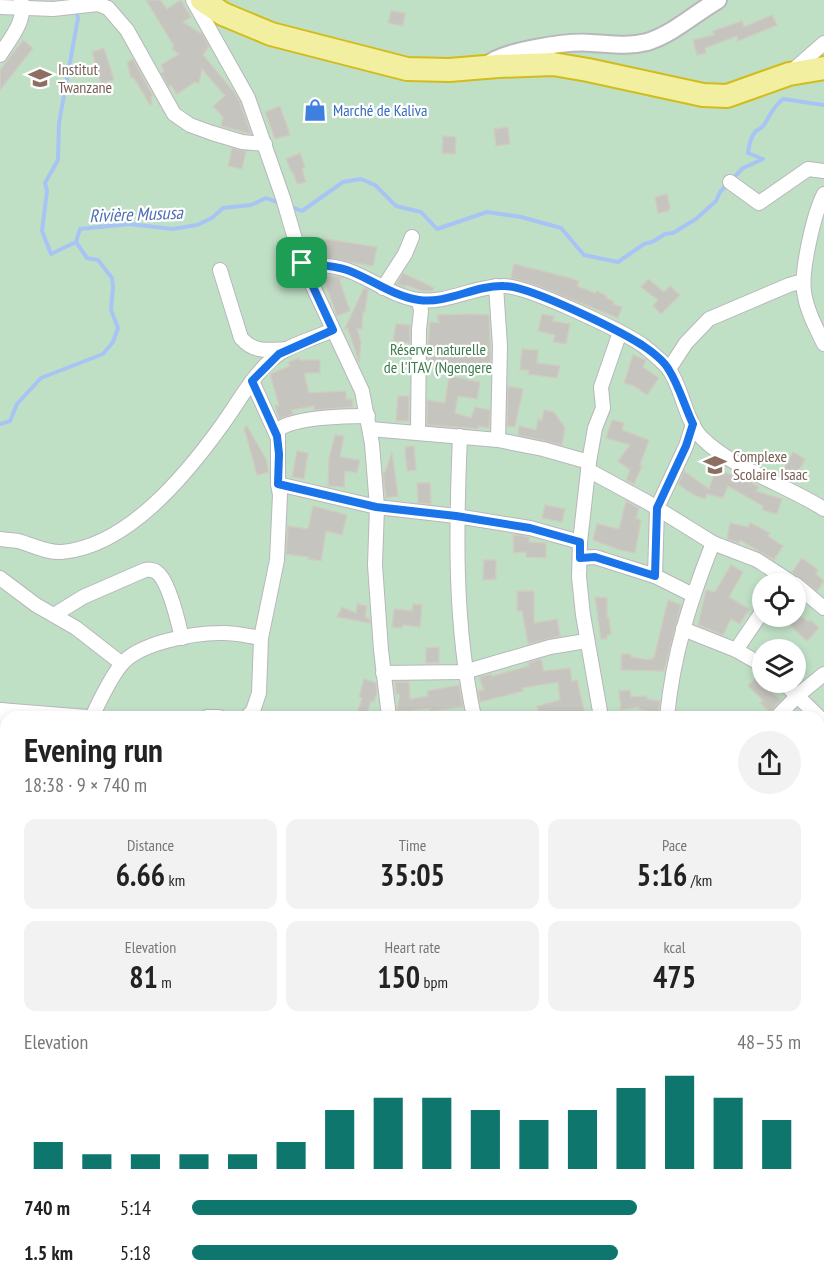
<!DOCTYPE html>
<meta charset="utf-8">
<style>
:root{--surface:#fff;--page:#f2f2f2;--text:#222;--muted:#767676;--accent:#0f766e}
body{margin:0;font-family:"PT Sans Narrow",sans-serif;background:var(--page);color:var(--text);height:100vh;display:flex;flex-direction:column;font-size:22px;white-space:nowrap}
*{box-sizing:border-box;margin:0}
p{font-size:20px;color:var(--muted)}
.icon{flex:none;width:33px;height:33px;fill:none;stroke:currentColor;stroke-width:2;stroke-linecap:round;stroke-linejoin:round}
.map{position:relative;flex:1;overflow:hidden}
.drawer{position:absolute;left:0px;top:711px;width:825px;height:576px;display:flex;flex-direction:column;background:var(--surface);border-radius:18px 18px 0 0;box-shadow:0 3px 9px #0003}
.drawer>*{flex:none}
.fabs{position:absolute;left:752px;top:573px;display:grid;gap:12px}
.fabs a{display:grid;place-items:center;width:54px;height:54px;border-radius:50%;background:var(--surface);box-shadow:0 3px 9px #0003;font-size:30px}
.pin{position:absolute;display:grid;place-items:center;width:51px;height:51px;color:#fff;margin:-26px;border-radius:12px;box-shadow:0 3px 9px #0006}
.round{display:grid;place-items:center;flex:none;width:63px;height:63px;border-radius:32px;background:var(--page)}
.summary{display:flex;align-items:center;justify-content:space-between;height:102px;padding:0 24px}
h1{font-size:33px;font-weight:600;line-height:45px}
.figures{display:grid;grid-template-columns:repeat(3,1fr);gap:9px;height:102px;padding:6px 24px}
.figures div{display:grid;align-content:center;border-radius:12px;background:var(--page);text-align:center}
.figures b{font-size:30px;font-weight:600}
.figures small{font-size:16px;font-weight:400}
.figures p{font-size:16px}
.chart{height:168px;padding:12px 24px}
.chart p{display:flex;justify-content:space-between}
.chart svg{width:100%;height:108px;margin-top:6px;stroke:var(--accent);stroke-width:6}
ul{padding:0 24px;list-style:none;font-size:20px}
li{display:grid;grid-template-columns:96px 72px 1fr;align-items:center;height:45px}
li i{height:15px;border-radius:8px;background:var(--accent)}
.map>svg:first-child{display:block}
.green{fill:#c0e0c6;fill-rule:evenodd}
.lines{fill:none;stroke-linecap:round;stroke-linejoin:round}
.stream{stroke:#a7c4f4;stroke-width:4}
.building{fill:#c6c4be;stroke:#cecdc0;stroke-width:1.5}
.minor-casing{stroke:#b7b7bc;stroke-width:16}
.tertiary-casing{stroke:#b7b7bc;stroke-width:20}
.trunk-casing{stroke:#d2bb1a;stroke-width:26}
.minor{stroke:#fff;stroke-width:14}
.tertiary{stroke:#fff;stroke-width:16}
.trunk{stroke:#f2f0a0;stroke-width:22}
.route-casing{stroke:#fff;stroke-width:12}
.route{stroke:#1a73e8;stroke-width:8}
.labels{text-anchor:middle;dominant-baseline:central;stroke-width:4.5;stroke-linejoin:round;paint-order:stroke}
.education-label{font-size:16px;fill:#785e54;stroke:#fff;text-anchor:start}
.shop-label{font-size:16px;fill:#366cbe;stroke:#fff;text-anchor:start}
.park-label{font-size:16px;fill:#3d7c4c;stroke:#fff}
.water-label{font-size:18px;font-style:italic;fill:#4e6db4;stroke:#fff}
</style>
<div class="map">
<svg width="824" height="1287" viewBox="0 0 824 1287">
<rect width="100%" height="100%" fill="#ebeae1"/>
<path class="green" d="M0,0H824V1287H0ZM762,584H795V616H762ZM762,650H795V682H762ZM6,717H819V1281H6Z"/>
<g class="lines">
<g class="stream">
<path d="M289,206L302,211L343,182L361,179L375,185L396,206L421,212L437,229L487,212L521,217L561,228L584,255L618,262L644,244L652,242L665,234L673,233L696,219L716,201L720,192L743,168L763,159L748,153C749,146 750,137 756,131C759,129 762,128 764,125C771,114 772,108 783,99L824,105"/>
<path d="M76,242L80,229L129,224L173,229L197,225L212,218L223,208L251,205L266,198L282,204"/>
<path d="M76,242L51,254L42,231L47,191L45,183L58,160L59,123L78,18L76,11"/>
<path d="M0,424L10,421L17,404L41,378L103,354L113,342L118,328L111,310L113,286L112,278L98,260L87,258L76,242"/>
</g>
</g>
<g class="building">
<path d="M146,0H160L167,9L181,0L191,17L183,22L202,34L209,46L203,55L234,92L240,102L251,134L221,126L223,117L213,106L225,96L202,69L199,83L195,82L177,94L171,85L169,87L161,73L164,71L161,65L179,54L172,49L174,46Z"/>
<path d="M391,11L405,13L403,26L388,23Z"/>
<path d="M772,15L777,25L738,41L737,36L705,48L706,53L697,55L693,40L714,35L713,31L742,21L744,27Z"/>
<path d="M23,40L33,48L0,90V70Z"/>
<path d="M104,48L114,80L101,84L92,52Z"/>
<path d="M133,59L153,96L151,97L152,104L150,105L134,78H131L127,62Z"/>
<path d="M280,106L290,135L275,139L265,112Z"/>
<path d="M508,127L510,144L496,146L494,129Z"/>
<path d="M443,136L456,137L455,154L442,153Z"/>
<path d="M232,148L246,151L242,169L228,166Z"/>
<path d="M300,153L305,167L302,169L306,182L297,184L293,172L292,173L286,159Z"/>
<path d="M667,194L670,208L668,211L658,213L655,197Z"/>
<path d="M305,236L377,247L373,266L309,255Z"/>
<path d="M514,264L570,278L579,281L577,286L595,293L597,291L607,296L606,298L614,302L613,304L622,307L618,318L535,285L511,278Z"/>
<path d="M403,273L434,288L433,291H422L406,285L405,287L397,284Z"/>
<path d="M322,274L343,278L339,279L350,311L337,316Z"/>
<path d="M648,279L664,292L670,286L680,295L661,314L653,306L658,300L641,287Z"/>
<path d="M364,288L368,289L365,312H363L362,329H357L361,341L359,362L348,329L345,328Z"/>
<path d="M471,314L489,315L491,367L428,366V357L464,353L428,346L430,322L439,323L437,315Z"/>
<path d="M542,314L554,316L553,321L570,324L566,344L553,342L555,335L538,331Z"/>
<path d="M396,324L410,325V343L393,341Z"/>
<path d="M522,349L538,350L537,363L560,366L557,378L528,374L529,370H520Z"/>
<path d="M633,355L646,360L643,367L659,378L647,395L634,386L624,383Z"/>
<path d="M299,358L300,360H320V373H304L309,393L346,391V399H352L353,407L314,410V406L292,410L293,414L279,419L275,406L279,405L270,374L290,366L288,362Z"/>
<path d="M449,376L480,382L477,399L458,396L455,413L471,418L475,407L490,410L489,428L479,426L478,429L427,425V400L445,403Z"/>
<path d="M508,386L523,389L515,427L507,426Z"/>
<path d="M398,396H409V421H396Z"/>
<path d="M544,410L554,412L565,428L562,445L518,435L519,426L536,430L538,419L542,420Z"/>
<path d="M612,420L624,423L622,430L649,440L640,465L642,466L634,484L626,480L630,470L618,461L630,445L606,438Z"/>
<path d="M247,426L266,459L269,472L257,475L244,428Z"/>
<path d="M335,435L344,436L340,457L360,460L357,473L345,471L344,487L328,486L329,458Z"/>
<path d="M414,446L416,470L407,471L405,447Z"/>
<path d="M297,451L308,453L304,479L292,477Z"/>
<path d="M392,452L398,496L386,498L383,473L385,472Z"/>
<path d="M793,452L805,459L794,481L781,474Z"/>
<path d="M716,469L742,479L743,477L759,487L756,491L782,499L777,514L762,510L763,506L728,486L723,498L707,494L705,499L694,495L678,484L684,471L709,489Z"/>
<path d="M417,483H430L431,504L418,503Z"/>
<path d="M626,501L639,508L636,518L641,520L635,553L620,550L593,540L597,524L619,529Z"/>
<path d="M545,505L565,509L562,522L542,518Z"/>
<path d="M313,506L347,515L342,535L326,531L321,561L308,559L309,557L286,554L288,526L308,529Z"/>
<path d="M730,523L748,527L750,523L757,526L770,533L768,536L783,546L774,560L740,540L739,543L727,539Z"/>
<path d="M519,535L529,537V542L546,543V558L526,557V552L514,553L513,536Z"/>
<path d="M802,558L818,570L816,574L824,581L817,591L792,572Z"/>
<path d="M484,560H496V579L483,580Z"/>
<path d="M731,565L743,572L729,597L749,609L740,624L731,619L723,635L698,625L706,590L715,592Z"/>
<path d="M517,591H534V623L557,619L560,636L528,644L522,611H517Z"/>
<path d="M595,597L607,598V618H609L611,634L607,635V639H601Z"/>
<path d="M668,600L681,605L664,671L621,670V654H631V657L651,660V658H654Z"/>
<path d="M357,604L367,606L365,617L370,620V623L337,617L342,607L356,613Z"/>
<path d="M413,604L422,605L420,627L403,625L402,628L392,627L394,609L412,611Z"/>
<path d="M796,612L808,622L810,620L819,628L807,641L787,622L792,616H795Z"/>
<path d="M439,647V663H426V648Z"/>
<path d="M541,659L544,671L570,668L572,681L577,680L585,714L575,717H539L537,706L560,700L558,682L522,688L523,691L480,702L478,691L484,690L479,677L491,674L492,676L529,666L528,663Z"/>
<path d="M756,678L781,700L770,712L760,703L763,700L748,686Z"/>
<path d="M364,679L376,683L377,692L374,702L371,701L366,717H356L362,698L359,697Z"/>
<path d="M395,682H409L410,699L428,696L427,691L459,685L463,707L430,711V708L406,711L397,710L400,694H396Z"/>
<path d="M630,690L631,697L647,696V699L660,701L658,713L639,709V707L621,710L619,691Z"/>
</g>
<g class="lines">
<g class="minor-casing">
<g id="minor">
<path d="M193,0L248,98L283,198L302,263L362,391L372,444L377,507L375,565L381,650L389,717"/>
<path d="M0,7L53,9L98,4L108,8L127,30L174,114L190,125L212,133L242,142L265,144"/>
<path d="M0,55C10,39 27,20 21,0"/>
<path d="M791,72L824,43"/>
<path d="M730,182L759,203L808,169L824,171"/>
<path d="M824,194C814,213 801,270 804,291C806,309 816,328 824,344"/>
<path d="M302,263C317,265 333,265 347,270C372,279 392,296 418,300C447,304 474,286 503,286C526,285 625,332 645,347C652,353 662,361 668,368C683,388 684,419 702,438C732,468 788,486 824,509"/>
<path d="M220,270L241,338C254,353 268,350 287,349"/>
<path d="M496,286L500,346L498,440"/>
<path d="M383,288L405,254L412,237"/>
<path d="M669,369L686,343L709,319L789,285L803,281"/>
<path d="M252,381L277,436"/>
<path d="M370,429L498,440L543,449L589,462"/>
<path d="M418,432L419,330L421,311L419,300"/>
<path d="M460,436C456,531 454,623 474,717"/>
<path d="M588,470L647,502L713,543C690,601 673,654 667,717"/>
<path d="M278,484L377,507L456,516L530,528L580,542"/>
<path d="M0,539C6,540 12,540 18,541C33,545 47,553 62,552C128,546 186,475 222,425C238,403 251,378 271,360C287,345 313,339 333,330"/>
<path d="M713,543L757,560L794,584"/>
<path d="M580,558L595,557L655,576L657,508L686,446L693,424"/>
<path d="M655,576L693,595"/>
<path d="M0,578L36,605L76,628L121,663"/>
<path d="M795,584L824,608"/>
<path d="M54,615L83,597L145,570C150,569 155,570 159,574C170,586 178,621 182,638"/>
<path d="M683,629L736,650L762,665"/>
<path d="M736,650L762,612"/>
<path d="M383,673L464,672L550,647L586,641"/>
<path d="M783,682L824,722"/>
<path d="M0,710L87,717"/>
<path d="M92,717C100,700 109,680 121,665C138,643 193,633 220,633C234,632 247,636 261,638"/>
<path d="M207,717H219"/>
<path d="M247,717L253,711L259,693L261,638L277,560L280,495L278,484V430C293,417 348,416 368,416"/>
<path d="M601,717L583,615L579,577L580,542L589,462L595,428L603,408L601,387L620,332"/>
<path d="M777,717L798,695L824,674"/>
<path d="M0,737L2,710"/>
<path d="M819,783L824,781"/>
<path d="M0,817L6,820"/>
<path d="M819,905L824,899"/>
<path d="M0,907L6,912"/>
<path d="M0,997L6,995"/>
<path d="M819,1006L824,1001"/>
<path d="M6,1075V1128"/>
<path d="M819,1156L824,1152"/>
<path d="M819,1256L824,1257"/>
<path d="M181,1281L186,1287"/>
<path d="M257,1281L268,1287"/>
<path d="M387,1281L394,1287"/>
<path d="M570,1281L575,1287"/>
<path d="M36,1287L44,1281"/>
<path d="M210,1287L213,1281"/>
<path d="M371,1287L376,1281"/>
<path d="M476,1287L486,1281"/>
<path d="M683,1287L701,1281"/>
<path d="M818,1287L824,1277"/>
</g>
</g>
<g class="tertiary-casing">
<path id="tertiary" d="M486,66C502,50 569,41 592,43C611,44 628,47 647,42C673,34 694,14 718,0"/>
</g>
<g class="trunk-casing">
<path id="trunk" d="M202,0L223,14L271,34L407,69L449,70L498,66L553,64L588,70L703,95L727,96L789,74L824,68"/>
</g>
<use href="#minor" class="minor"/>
<use href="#tertiary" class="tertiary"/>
<use href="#trunk" class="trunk"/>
</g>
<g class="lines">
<g class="route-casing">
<path id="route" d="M302,263C317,265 333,265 347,270C372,279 392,296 419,300C448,304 475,285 504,286C530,286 618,330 642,345C651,351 664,361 669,370C679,386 685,407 693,424L686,446L657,508L655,576L595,557L580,558V542L530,528L456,516L376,507L278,484L279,454L277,436L252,381L279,354L333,330Z"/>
</g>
<use href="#route" class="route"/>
</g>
<defs>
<g id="school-bare" transform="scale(1.8)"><path d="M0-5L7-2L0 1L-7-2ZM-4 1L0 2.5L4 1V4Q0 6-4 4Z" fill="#8d6e63" stroke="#fff" stroke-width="2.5" paint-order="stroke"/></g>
<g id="shop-bare" transform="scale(1.8)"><path d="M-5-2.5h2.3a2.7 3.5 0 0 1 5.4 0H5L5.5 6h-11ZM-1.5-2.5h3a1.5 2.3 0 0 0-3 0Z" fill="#3f7fe0" stroke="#fff" stroke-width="2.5" paint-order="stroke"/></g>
</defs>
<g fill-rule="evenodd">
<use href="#school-bare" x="40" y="78"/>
<use href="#shop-bare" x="315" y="110"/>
<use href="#school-bare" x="715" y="465"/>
</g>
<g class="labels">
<g class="education-label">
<text x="58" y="69">Institut<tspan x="58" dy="18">Twanzane</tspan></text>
<text x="733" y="456">Complexe<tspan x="733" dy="18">Scolaire Isaac</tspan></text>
</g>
<g class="shop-label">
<text x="333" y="110">Marché de Kaliva</text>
</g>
<g class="park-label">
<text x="438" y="349">Réserve naturelle<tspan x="438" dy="18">de l'ITAV (Ngengere</tspan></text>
</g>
<g class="water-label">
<text transform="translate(136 214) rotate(-2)">Rivière Mususa</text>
</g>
</g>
</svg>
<div class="fabs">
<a><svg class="icon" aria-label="locate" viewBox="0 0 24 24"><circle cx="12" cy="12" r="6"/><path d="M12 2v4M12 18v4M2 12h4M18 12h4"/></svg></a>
<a><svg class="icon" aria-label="layers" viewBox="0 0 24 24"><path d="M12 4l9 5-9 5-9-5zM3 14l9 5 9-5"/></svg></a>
</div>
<div class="pin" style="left:302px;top:263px;background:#1e9e55"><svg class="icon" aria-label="arrive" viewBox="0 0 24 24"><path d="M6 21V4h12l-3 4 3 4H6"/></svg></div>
<section class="drawer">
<div class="summary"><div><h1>Evening run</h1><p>18:38 · 9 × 740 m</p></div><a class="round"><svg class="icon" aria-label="share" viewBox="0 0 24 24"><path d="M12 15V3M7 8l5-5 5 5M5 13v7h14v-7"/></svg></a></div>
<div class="figures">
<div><p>Distance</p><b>6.66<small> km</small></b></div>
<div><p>Time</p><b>35:05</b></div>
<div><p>Pace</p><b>5:16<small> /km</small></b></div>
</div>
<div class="figures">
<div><p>Elevation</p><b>81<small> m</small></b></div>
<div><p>Heart rate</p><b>150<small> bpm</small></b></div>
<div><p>kcal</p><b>475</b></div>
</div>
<div class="chart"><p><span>Elevation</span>48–55 m</p>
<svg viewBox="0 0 160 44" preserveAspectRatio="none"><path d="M5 44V33M15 44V38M25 44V38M35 44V38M45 44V38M55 44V33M65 44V20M75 44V15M85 44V15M95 44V20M105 44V24M115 44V20M125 44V11M135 44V6M145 44V15M155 44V24"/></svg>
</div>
<ul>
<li><b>740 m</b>5:14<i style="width:73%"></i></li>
<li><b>1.5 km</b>5:18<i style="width:70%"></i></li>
</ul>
</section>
</div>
